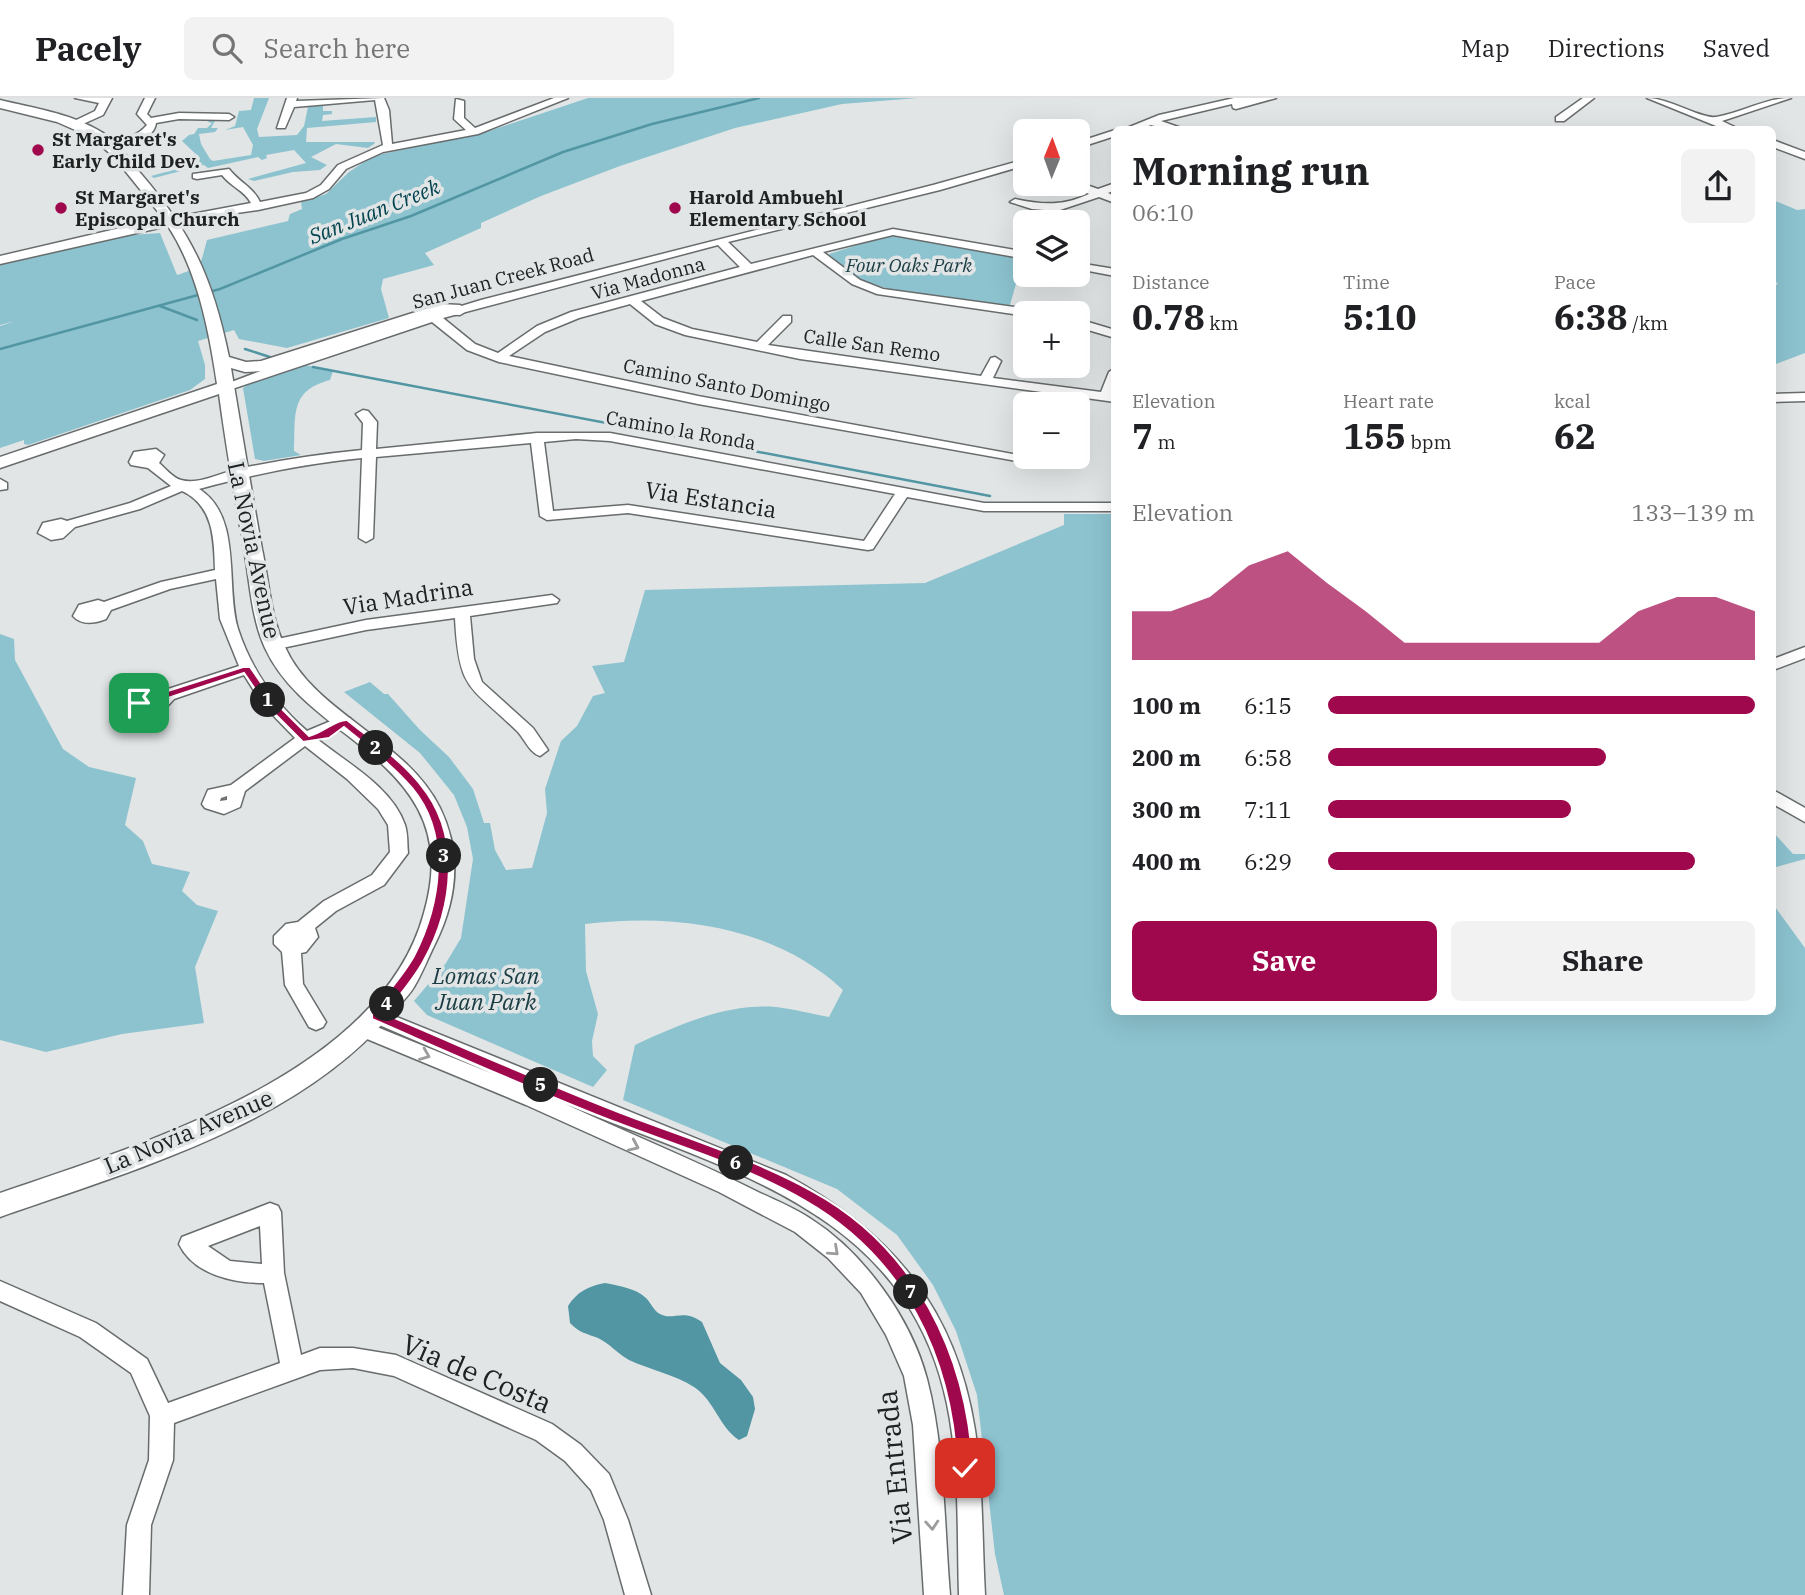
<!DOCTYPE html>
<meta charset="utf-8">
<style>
:root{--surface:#fff;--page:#f2f2f2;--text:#202124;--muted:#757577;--line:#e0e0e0;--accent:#a0084e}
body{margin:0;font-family:"IBM Plex Serif",serif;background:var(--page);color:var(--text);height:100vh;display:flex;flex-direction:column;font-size:26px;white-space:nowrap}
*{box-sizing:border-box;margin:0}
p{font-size:23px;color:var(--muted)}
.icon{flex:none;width:38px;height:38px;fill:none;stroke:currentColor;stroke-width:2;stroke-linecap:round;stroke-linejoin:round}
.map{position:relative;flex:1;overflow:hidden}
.sheet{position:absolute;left:1111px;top:28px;width:665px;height:889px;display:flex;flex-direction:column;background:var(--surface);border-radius:10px;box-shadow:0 7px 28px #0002}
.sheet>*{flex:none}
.needle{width:46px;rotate:1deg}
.buttons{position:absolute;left:1013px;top:21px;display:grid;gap:14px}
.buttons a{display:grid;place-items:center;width:77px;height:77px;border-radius:10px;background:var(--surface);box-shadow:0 7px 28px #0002;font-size:35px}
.pin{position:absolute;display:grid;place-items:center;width:60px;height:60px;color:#fff;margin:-30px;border-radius:14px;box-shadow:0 4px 10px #0006}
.km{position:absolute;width:35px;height:35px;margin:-18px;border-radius:50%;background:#222;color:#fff;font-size:19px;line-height:35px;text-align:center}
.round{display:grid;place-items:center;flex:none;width:74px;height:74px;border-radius:10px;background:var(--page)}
.overview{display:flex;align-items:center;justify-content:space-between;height:119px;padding:0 21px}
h1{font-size:38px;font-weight:700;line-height:52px}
.figures{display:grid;grid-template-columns:repeat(3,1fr);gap:10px;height:119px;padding:7px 21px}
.figures div{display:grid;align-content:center}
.figures b{font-size:35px;font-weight:700}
.figures small{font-size:19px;font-weight:400}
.figures p{font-size:19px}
.chart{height:196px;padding:14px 21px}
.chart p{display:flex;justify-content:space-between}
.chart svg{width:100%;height:126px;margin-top:7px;fill:var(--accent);opacity:.7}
.primary-button{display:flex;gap:14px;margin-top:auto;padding:14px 21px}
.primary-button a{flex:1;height:80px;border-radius:10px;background:var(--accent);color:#fff;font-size:28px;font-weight:700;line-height:80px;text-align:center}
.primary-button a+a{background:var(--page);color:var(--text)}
ul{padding:0 21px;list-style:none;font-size:23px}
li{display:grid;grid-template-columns:112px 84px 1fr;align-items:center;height:52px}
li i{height:18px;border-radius:9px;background:var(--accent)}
header{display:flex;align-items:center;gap:42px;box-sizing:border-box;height:98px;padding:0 35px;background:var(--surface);border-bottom:2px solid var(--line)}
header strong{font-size:33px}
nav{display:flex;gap:38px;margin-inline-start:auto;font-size:24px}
.search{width:490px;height:63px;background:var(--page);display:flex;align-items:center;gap:18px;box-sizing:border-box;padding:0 24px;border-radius:10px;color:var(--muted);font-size:26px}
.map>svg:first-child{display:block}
.green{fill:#8cc3cf}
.water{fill:#5296a4}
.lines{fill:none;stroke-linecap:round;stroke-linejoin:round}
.stream{stroke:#5296a4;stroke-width:2.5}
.minor-casing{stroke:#686c6d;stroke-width:3}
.major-casing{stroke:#686c6d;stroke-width:3}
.minor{fill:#fff;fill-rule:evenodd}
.major{fill:#fff;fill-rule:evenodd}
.oneway{stroke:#9b9c9c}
.route{fill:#a0084e;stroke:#fff;stroke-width:2}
.poi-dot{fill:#a0084e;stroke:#e1e5e6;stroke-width:2.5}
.labels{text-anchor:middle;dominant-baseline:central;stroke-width:7;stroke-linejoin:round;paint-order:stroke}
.far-poi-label{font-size:19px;font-weight:bold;fill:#202222;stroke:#e1e5e6;text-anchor:start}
.far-park-label{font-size:19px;font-style:italic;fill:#1a3c43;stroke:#e1e5e6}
.far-street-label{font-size:19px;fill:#202222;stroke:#e1e5e6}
.far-water-label{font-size:21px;font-style:italic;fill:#03444f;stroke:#e1e5e6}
.street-label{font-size:23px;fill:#202222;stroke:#e1e5e6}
.park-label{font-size:23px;font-style:italic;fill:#1a3c43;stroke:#e1e5e6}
.near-street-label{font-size:28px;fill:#202222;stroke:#e1e5e6}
</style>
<header>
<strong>Pacely</strong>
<div class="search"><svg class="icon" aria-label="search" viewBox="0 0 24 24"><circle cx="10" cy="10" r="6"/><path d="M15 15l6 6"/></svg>Search here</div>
<nav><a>Map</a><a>Directions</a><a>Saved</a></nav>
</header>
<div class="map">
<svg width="1805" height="1497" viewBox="0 0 1805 1497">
<rect width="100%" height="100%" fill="#e1e5e6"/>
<g class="green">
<path d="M254,0H269L257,31L259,39L297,37L304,28L308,9L328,7L323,8V13H332V16L323,17L322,23L376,19V24L307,30L306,44H375L374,46L368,50L336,46L311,59L327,67L320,72L293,74L254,83L248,81L306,65L294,52L266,57L267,60L262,62L258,59L208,70L204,67L154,80L151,78L199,65L200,60L182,43L189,37L194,36L198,30H207L212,25L208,24L210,21H216L211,30H218L215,34L199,36L201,46L210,61L213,63L251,57L253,47L243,29L225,32L235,28L239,13L251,12Z"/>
<path d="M588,0H918L842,6L735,30L620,68L541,98L481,125V130L425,155L434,167L383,181L381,191L389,220L287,250L239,241L234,232L198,243L205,267V281L190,292L28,347L24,346V342L0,350V228L15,223L0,227V167L131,137L160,135L177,177C203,169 200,167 207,142L288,123L290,116L302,111L301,104L326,96L349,74L373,58L489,33Z"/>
<path d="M1773,102L1797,112L1805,111V255L1773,267V188L1778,186L1773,181Z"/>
<path d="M898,138L1023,161L1010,207C964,202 854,199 829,156L880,140Z"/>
<path d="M301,266L333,273L330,282C289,293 296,317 294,353L301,357L264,363L255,361L243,290L253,283Z"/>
<path d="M1064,416H1115V914H1773V806L1805,850V1497H1004L995,1456L977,1297L956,1233L933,1187L897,1137L837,1091L623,1002L635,947C678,927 727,905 776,909C794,911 812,916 829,919L843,892C774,828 676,815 585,826L586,873L598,916L592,943L593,958L607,972L593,989L427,917L414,903L446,865L461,840L473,761L467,729L454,697L420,655L344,594L370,584L384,596H388L420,632L449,659L473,691L484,725H490L495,752L506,772L532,770L547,715L545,691L561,643L577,628L593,598L605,595L592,568L624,564L645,492L925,485L1064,427Z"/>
<path d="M0,536L14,541L15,562L63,651L89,669L136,680L125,727L143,743L152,766L190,774L182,793L197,807L218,813L195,869L204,925L122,936L46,954L0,942Z"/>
<path d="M1773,734L1793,756H1805V761L1773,770Z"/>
</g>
<path class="water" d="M605,1185C620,1188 635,1190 646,1200C651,1205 654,1213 660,1216C673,1223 683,1210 702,1224L720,1265L741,1282L753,1299L755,1311L747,1338L739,1342C719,1329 715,1303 694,1289C674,1276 650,1272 629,1262C618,1256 609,1245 598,1240C587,1236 578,1234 570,1225L568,1208C577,1194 588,1188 605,1185Z"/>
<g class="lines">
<g class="stream">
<path d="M160,208L197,222"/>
<path d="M0,251L220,191L342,141L411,118L563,54L652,26L759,0"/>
<path d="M245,251L276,261"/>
<path d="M313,269L990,398"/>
</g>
<g class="minor-casing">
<g id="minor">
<path d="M75,0H112L103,17L74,30L70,29V25L95,13L99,5Z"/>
<path d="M145,0H155L147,16L151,20L179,15L229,16L234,19L229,22L179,21L156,25C154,43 123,50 106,49V45C122,41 136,40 147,27L137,16Z"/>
<path d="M287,0H297L296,3L384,0L389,12L392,46L466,32L454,21L456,1L464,3V20L475,30L554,0H568L478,36L383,54L346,71L329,91L313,100L258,112L167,125V121L171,120L251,105C244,92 231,89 222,77L197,81L193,80V76L229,71C239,84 253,89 260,104L306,95L321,87L338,67L383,47L375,2L294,9L285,30H277Z"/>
<path d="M1234,0H1276L1236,11L1233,10L1232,6L1161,23L1187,32H1169L1151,27L1138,32H1122L1159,17Z"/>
<path d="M1583,0H1594L1564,23H1556V19Z"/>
<path d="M1647,0C1669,0 1701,21 1716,19C1742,15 1764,0 1791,0L1722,23L1741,32H1726Z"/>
<path d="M1115,32V38L1078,50V44Z"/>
<path d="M1773,42L1805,54V61L1773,49Z"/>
<path d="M1026,61V67L940,92L728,144L751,166L893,131L1026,154V161L893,137L823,154L860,182L883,191L1028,211L1034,215H1026V218L877,196L852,186L813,157L641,203L663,220L692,231L757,244L783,218H791V224L768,247L981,278L991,260L995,259L1001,263L993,280L1101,294L1109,274L1115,270V304L800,261L685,237L655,226L630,206L579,220L545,234L509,258L698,298L1023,358L1030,362L1028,365L698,306L499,264L467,252L432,224L232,291H222L221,288L308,255L481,202L933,87ZM718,147L740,169L571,214L537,228L498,255L475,246L443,220Z"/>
<path d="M1078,84L1098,91L1115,85V92L1108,95L1115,98V105L1099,99L1057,113L1032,111L1010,104L1015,101C1043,107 1063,108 1089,96L1070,86H1078Z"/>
<path d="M1078,165L1115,171V178L1078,171Z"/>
<path d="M1078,221L1115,232V240L1078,229Z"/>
<path d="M1805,295V303L1773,304V296Z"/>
<path d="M363,312L368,313L377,324L376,351L537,335H610L984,405H1115V413H984L907,399L873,451L868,452L628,415L547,422L540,418L531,345L376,359L373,440L366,444L359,440L362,360C303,366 256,376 199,391C243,418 225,489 238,531C251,571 276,606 307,633L338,620H350L352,624L350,628L317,641C347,665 392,689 405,727C408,736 407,746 408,755L384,787L336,813L315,830L318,839L306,854L301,855L303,886L326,924L323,929L316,932L309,929L285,887L282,854L274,846V838L286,826L298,824L324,803L372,777L390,754L388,727L378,711L347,681L305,648L245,693L240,709L224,716L205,710L202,706L208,692L231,687L295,640L263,607L244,577L174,601L163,613L147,616L132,608L137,595L158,590L165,592L239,568L220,521L216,481L170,491L111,512L106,521C95,525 82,528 73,518L79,507L98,502L104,504L161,484L215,472C214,441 214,408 182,393L140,411L75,429L63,440L51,442L38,435L43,425L61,421L67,423L130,405L171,388L148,370L131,367L129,364L134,354L156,351L164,357L159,365C165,370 173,380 181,382C199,387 220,375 238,371C280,362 321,356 362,352L363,325L356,316ZM576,341L610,343L895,396L864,443L628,407L553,413L544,344ZM227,698V702L220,703L221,700Z"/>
<path d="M0,381L7,385V391L0,392Z"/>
<path d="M552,497L559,502L557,505L470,518L474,561L482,584L533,630L548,652L540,658C530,655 525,642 518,634C469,586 459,594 455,520L366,532L273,552L265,547L273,542L366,522Z"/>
<path d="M1805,549V560L1773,572V561Z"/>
<path d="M1773,692L1805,710V724L1773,706Z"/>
<path d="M377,911L786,1077C892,1134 956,1211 975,1332C983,1386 982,1442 985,1497H959C957,1434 960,1368 947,1306C906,1110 724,1072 565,1006C628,1035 692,1061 754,1092C772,1101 793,1109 811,1121C863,1154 911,1220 927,1281C945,1350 944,1426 950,1497H924L913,1327L904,1278L886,1237L861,1195L828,1160L795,1134L719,1094L526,1007L355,936L352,931L355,926L362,923L493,976L370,923L367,918L370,913Z"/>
<path d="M270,1105L278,1108L281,1114L284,1175L301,1257L320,1250H353L396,1257L552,1326L581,1347L609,1376L628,1422L651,1497H625L604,1422L591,1392L565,1363L536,1342L394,1278L353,1270L320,1272L174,1325L173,1362L151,1427L149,1497H123L127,1427L149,1362L150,1318L131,1275L80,1239L0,1203V1183L96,1225L147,1261L168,1305L280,1265L264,1185C234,1185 194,1177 179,1146L182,1139ZM260,1128L262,1166L230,1163L208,1148Z"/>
</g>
</g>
<g class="major-casing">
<path id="major" d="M0,2C33,10 68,15 98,32C117,42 128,61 142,77C193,137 213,182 229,259L246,264L261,263L441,206L460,207L468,212L460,217L442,216L263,273L245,274L231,270C241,329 251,391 262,451C269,483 270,518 285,549C315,616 406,641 440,710C462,755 457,802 435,846C428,860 422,876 414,889C408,899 399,907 391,916C297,1027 133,1072 0,1119V1095C140,1047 381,976 424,815C434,780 436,745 418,711C382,644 297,620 265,550C251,519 250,484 244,451C235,400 226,349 219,296L0,370V359L217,286C209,233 198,174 168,128L0,166V158L163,120L114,59L91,39L57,24L0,10Z"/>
</g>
<use href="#minor" class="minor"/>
<use href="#major" class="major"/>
</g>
<defs><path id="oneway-chevron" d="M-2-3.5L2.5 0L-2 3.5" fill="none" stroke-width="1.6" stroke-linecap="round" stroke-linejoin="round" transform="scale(1.75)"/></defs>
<g class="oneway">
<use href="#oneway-chevron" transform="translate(425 957) rotate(22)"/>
<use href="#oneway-chevron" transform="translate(634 1048) rotate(24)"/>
<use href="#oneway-chevron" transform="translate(834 1153) rotate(42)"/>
<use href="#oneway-chevron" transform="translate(932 1427) rotate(86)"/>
</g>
<path class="route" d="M243,569H250L273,602L309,638C323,635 336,621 347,622C372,642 400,661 420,686C462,736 454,809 423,864C413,882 398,899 385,916C463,949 541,984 621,1015C684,1039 752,1060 812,1093C915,1149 967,1256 973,1370L970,1375L965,1377L959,1375L957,1370C952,1258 904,1159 804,1102C743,1067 672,1046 607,1021C528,990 450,955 372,921V914C386,896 403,878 414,858C440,807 452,738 412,690C392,667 367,648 344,629L329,640L303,644L266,607L244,575L165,601L151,599L143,607L134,605C142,594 152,589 165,594Z"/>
<g class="poi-dot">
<circle cx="38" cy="52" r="7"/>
<circle cx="61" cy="110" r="7"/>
<circle cx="675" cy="110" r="7"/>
</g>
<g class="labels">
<g class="far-poi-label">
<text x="52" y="41">St Margaret's<tspan x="52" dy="22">Early Child Dev.</tspan></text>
<text x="75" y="99">St Margaret's<tspan x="75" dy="22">Episcopal Church</tspan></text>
<text x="689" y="99">Harold Ambuehl<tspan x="689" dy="22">Elementary School</tspan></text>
</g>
<g class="far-park-label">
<text x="909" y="167">Four Oaks Park</text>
</g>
<g class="far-street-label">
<text transform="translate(503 180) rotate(-15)">San Juan Creek Road</text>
<text transform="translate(648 180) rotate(-15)">Via Madonna</text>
<text transform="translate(872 247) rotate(8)">Calle San Remo</text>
<text transform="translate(727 287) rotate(11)">Camino Santo Domingo</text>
<text transform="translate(681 332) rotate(10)">Camino la Ronda</text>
</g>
<g class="far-water-label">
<text transform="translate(374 113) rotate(-22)">San Juan Creek</text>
</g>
<g class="street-label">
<text transform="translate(711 401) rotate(9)">Via Estancia</text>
<text transform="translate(255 452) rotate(78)">La Novia Avenue</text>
<text transform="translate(408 498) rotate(-9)">Via Madrina</text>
<text transform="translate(188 1033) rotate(-23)">La Novia Avenue</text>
</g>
<g class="park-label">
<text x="486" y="877">Lomas San<tspan x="486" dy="26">Juan Park</tspan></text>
</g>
<g class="near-street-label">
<text transform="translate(477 1275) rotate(23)">Via de Costa</text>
<text transform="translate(894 1369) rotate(-96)">Via Entrada</text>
</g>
</g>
</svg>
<div class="buttons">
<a><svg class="needle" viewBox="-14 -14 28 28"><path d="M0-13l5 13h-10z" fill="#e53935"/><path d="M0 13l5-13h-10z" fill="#757577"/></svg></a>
<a><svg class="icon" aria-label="layers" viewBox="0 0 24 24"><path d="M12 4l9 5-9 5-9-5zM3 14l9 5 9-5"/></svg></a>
<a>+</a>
<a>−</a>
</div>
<div class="pin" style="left:139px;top:605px;background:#1e9e55"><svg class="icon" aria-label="arrive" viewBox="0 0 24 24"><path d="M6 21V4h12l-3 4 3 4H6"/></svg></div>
<div class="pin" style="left:965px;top:1370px;background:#d93025"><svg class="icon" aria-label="check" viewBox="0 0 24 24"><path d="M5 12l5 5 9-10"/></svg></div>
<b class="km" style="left:268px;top:602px">1</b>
<b class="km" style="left:376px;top:650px">2</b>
<b class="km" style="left:444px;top:758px">3</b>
<b class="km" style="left:387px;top:906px">4</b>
<b class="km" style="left:541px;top:987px">5</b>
<b class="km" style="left:736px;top:1065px">6</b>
<b class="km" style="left:911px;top:1194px">7</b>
<section class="sheet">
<div class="overview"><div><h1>Morning run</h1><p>06:10</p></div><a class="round"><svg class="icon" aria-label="share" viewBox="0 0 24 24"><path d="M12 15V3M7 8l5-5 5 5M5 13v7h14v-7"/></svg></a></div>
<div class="figures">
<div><p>Distance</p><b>0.78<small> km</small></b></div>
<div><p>Time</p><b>5:10</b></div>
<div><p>Pace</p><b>6:38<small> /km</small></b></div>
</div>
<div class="figures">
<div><p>Elevation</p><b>7<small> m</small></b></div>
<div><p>Heart rate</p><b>155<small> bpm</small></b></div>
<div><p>kcal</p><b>62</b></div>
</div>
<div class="chart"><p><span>Elevation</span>133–139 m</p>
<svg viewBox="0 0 160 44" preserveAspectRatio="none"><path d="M0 44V27L10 27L20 22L30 11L40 6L50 17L60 27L70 38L80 38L90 38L100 38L110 38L120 38L130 27L140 22L150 22L160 27V44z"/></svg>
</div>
<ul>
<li><b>100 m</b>6:15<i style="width:100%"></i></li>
<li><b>200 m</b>6:58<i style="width:65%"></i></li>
<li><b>300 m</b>7:11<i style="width:57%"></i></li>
<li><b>400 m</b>6:29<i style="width:86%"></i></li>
</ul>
<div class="primary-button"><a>Save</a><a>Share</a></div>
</section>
</div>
